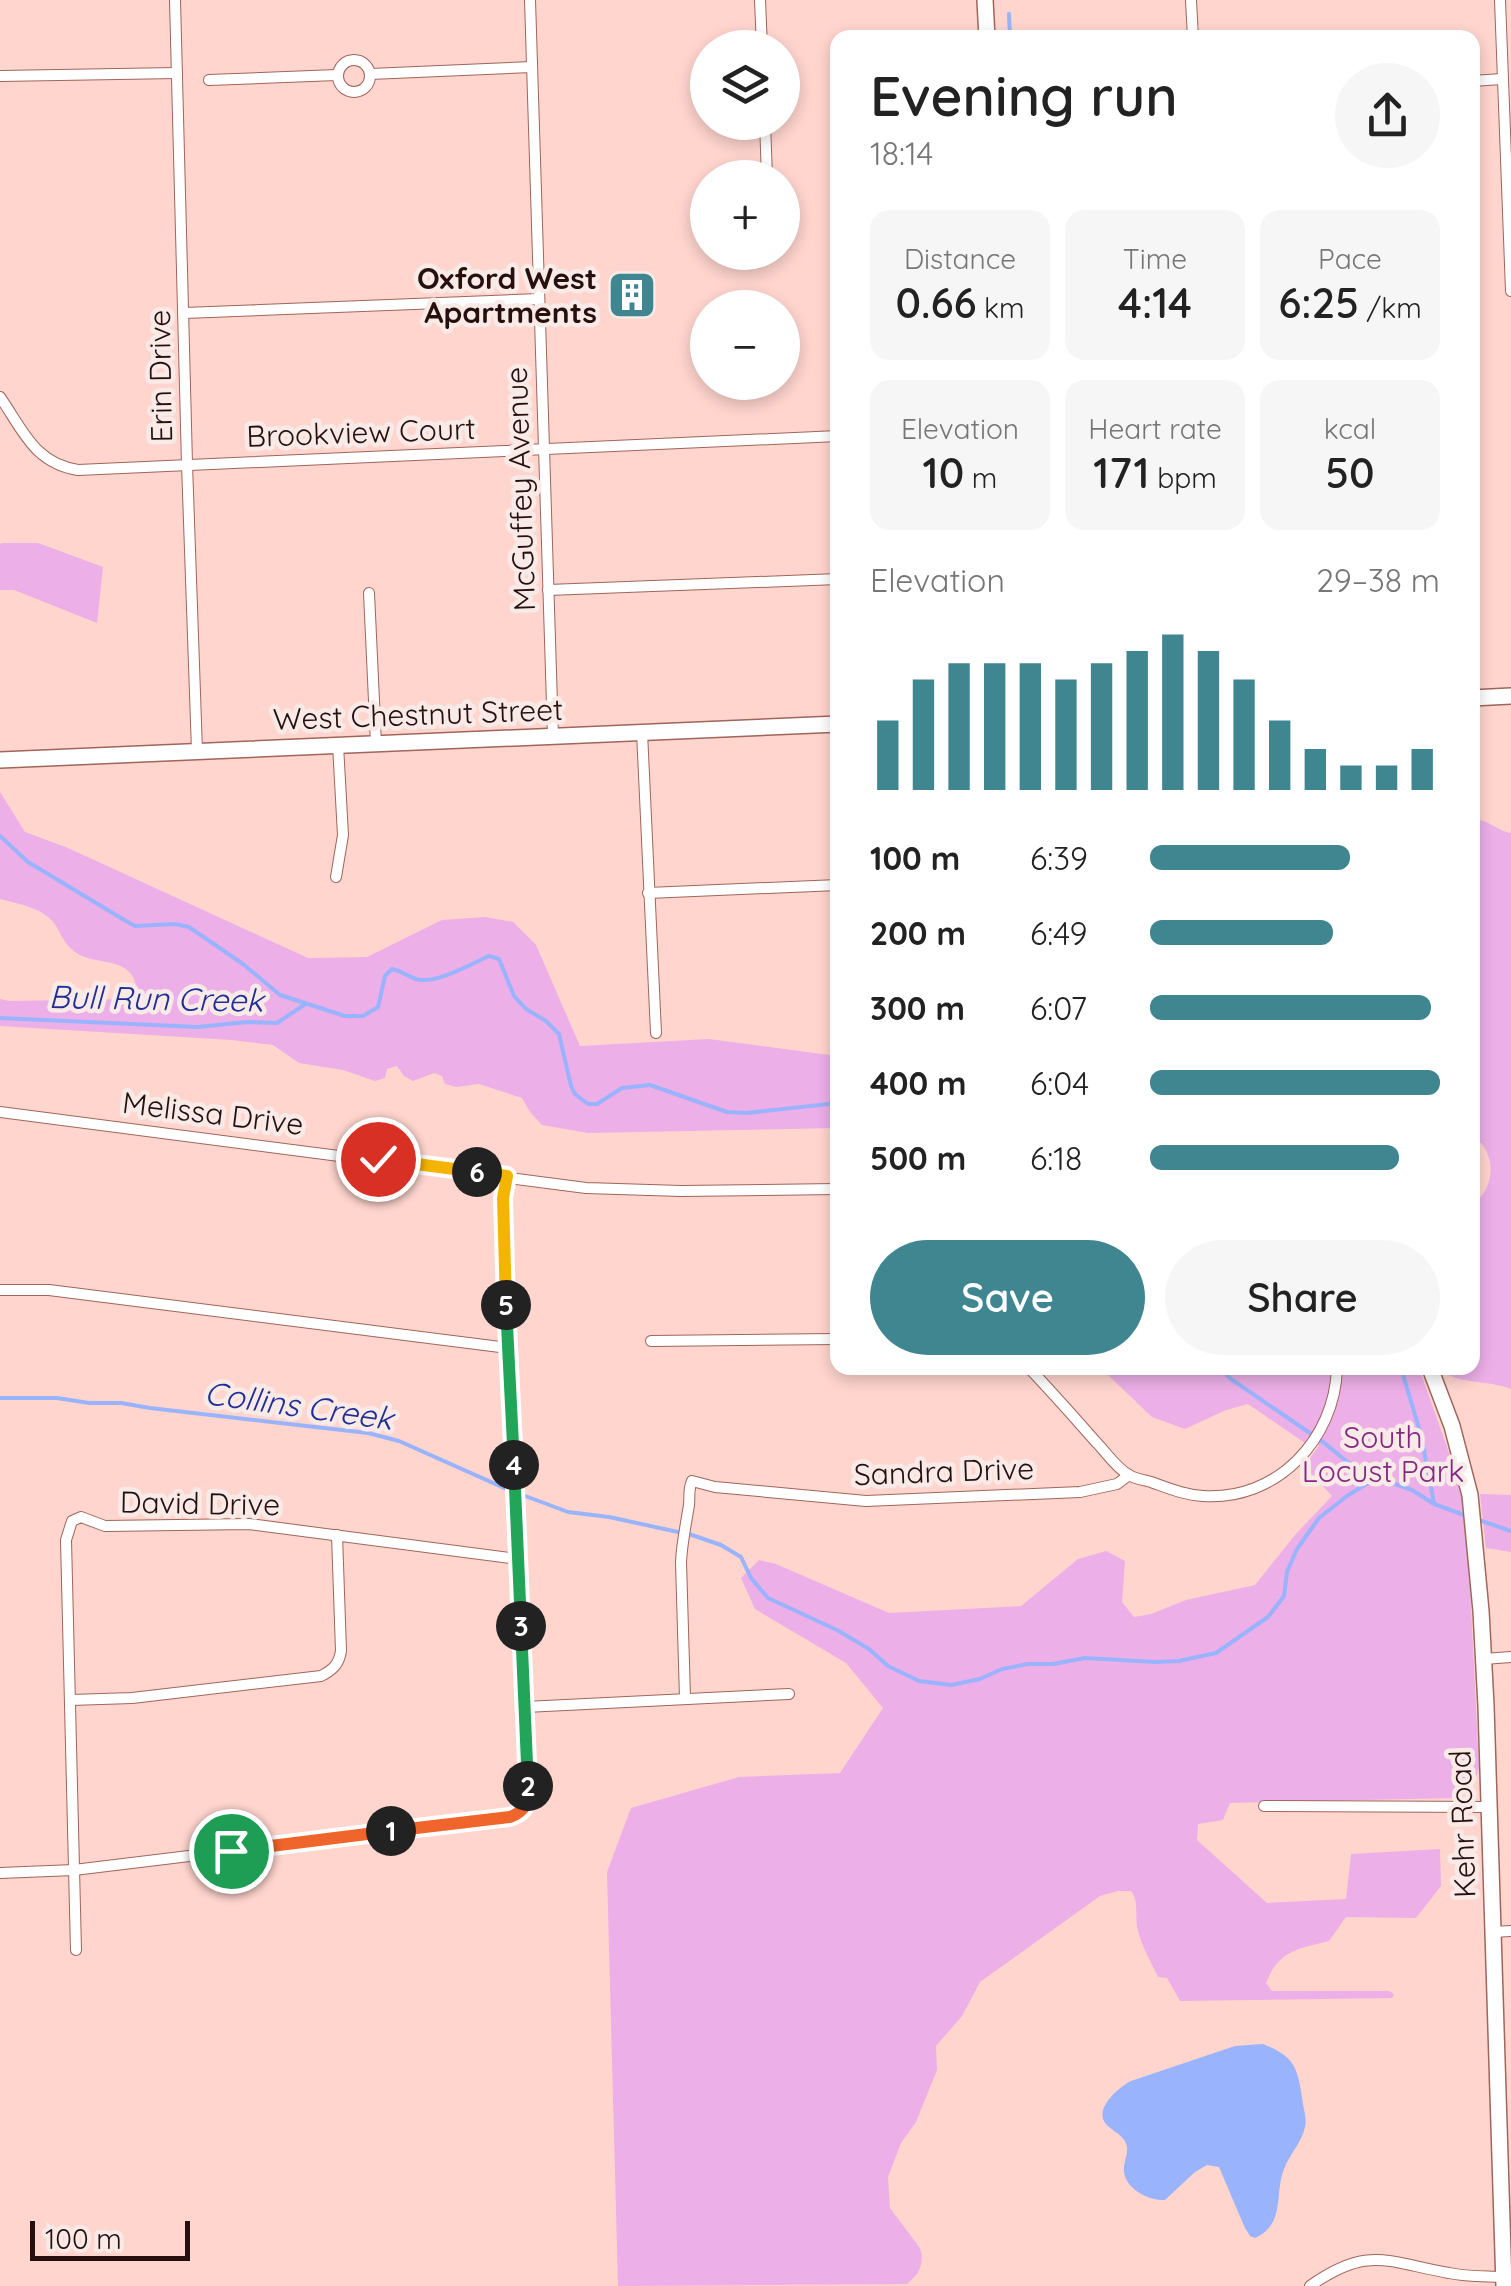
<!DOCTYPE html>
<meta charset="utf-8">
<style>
:root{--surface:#fff;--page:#f6f6f6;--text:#222;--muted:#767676;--accent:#408691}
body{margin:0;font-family:Quicksand,sans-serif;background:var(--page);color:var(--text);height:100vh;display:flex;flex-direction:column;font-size:38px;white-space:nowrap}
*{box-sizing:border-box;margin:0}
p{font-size:32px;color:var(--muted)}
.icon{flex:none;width:55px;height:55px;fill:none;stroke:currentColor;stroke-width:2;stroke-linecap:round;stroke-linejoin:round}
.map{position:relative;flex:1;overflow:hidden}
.details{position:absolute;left:830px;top:30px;width:650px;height:1345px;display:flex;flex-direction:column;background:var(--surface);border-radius:20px;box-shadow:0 5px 15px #0003}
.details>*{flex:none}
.fabs{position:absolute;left:690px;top:30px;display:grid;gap:20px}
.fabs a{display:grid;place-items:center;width:110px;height:110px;border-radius:50%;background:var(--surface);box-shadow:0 5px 15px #0003;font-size:50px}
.scale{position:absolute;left:30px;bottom:25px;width:160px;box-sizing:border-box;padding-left:10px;border:5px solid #260f0c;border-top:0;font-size:28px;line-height:35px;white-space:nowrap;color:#260f0c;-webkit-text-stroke:8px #f8eae7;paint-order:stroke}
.pin{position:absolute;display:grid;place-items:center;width:85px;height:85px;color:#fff;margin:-42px;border:5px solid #fff;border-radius:50%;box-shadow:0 2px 10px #0007}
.km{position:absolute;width:50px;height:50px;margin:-25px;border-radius:50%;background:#222;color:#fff;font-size:28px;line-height:50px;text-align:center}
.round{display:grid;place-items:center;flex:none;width:105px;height:105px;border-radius:52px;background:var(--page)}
.summary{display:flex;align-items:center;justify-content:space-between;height:170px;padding:0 40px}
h1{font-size:55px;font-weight:600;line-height:75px}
.figures{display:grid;grid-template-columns:repeat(3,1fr);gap:15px;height:170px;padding:10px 40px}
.figures div{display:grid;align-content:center;border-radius:20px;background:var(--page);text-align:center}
.figures b{font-size:42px;font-weight:600}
.figures small{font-size:28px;font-weight:400}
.figures p{font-size:28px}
.chart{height:280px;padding:20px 40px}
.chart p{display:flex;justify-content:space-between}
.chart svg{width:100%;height:180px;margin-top:10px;stroke:var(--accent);stroke-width:6}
.button{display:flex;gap:20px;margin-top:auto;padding:20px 40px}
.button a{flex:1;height:115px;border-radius:60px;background:var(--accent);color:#fff;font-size:40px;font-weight:600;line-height:115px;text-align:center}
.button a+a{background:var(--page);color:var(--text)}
ul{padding:0 40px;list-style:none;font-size:32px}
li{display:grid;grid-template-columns:160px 120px 1fr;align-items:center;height:75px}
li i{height:25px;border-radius:12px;background:var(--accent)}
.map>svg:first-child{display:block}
.green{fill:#ecafe7}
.water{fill:#99b3fd}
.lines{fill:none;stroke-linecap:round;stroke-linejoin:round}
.stream{stroke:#99b3fd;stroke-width:4}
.street-casing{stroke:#a0655b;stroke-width:12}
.secondary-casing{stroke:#a0655b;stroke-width:18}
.street{stroke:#fff;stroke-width:10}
.secondary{stroke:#fff;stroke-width:15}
.split-1-casing{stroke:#fff;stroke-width:20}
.split-2-casing{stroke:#fff;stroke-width:20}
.split-3-casing{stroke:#fff;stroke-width:20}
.split-4-casing{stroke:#fff;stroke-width:20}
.split-5-casing{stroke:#fff;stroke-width:20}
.split-6-casing{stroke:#fff;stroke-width:20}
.split-7-casing{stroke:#fff;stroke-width:20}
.split-1{stroke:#f0652b;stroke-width:12}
.split-2{stroke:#f0652b;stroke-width:12}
.split-3{stroke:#22a559;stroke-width:12}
.split-4{stroke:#22a559;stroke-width:12}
.split-5{stroke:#22a559;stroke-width:12}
.split-6{stroke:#f5b400;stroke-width:12}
.split-7{stroke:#f5b400;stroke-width:12}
.labels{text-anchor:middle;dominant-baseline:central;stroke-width:9;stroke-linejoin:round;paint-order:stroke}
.poi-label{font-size:30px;font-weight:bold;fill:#260f0c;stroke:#f8eae7;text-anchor:end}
.street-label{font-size:30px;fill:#260f0c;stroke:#f8eae7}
.park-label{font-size:30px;fill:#862683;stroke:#f8eae7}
.water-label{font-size:32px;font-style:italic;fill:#202e96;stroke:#f8eae7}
</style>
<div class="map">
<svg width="1511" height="2286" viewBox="0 0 1511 2286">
<rect width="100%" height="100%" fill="#ffd5ce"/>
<g class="green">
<path d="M2,543H38L103,567L97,623L14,590H0V544Z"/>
<path d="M0,792L25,832L68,848L308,958L367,957L442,920L485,917L513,922L536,945L580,1046L709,1039L837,1056V1128L588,1133L542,1125L530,1112L522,1098L479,1084L456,1087L445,1084L442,1076L434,1073L413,1081L404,1076L397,1066L387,1069L385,1078L375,1081L343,1070L299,1063L273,1045L232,1040L0,1026V999L9,1001L131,999L137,991C134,954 95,967 75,952C65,945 62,936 56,926C46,908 18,904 0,899Z"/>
<path d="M1479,820C1491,822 1498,831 1511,833V1389C1486,1379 1459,1386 1438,1368H1472L1473,1204C1492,1191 1497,1162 1481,1143L1472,1142V821Z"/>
<path d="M1104,1368H1419L1453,1464L1463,1502L1469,1564L1479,1768C1475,1781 1472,1792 1458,1798L1230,1803L1223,1820L1198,1824L1197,1840L1267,1903L1346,1899L1351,1854L1440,1849L1441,1886L1416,1918L1346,1917L1329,1941C1298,1949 1279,1950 1266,1983L1272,1991H1389L1394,1994L1392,1998L1180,2001L1167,1978L1158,1977C1151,1962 1142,1947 1138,1931C1134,1916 1140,1903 1131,1891H1118L1100,1896L980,1982L962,2016L936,2046L937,2070L916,2122L901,2143L888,2177L890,2208L920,2248C925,2264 919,2274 907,2284L618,2286L607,1872L631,1808L739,1777L840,1773L883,1708L846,1663L755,1609L741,1578L759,1560L776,1564L889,1613L1021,1606L1078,1559L1106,1551L1125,1561L1122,1602L1134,1617L1151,1614L1186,1600L1255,1585L1295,1535L1332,1496L1304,1466L1319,1446L1308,1438L1305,1443L1248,1404L1226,1410L1185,1429L1152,1417L1107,1374Z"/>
<path d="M1480,1494L1511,1495V1552L1486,1548Z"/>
</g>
<path class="water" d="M1263,2044C1297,2057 1298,2070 1303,2104C1304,2110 1307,2121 1305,2127C1302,2142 1289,2155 1284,2169C1274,2194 1286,2224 1255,2238L1250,2236L1245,2228L1219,2167L1207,2165L1195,2172L1165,2200C1149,2201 1125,2189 1124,2171C1123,2163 1128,2155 1127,2147C1125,2135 1113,2132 1106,2124C1093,2109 1119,2087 1131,2081L1235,2046Z"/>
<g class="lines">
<g class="stream">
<path d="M1009,14L1010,38"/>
<path d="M0,836L28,862L126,921L135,926L175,924L189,927L243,964L280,995L345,1016H363L378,1007L385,976L392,969C402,971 407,976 416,979C435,985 471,964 489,956L499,959L514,996L526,1009L546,1021L559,1034L571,1086L575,1094L588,1104H597L622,1088L650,1085L727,1112L747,1113L838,1103"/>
<path d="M0,1018L198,1027L247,1022L277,1023L304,1005"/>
<path d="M1220,1368L1231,1379L1323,1442L1371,1481"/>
<path d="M1401,1368L1421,1435L1434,1503"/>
<path d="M0,1398H57L89,1403H121L150,1408L368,1433L399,1441L511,1491"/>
<path d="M520,1494L568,1512L609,1517L692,1535L721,1545L741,1557L751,1578L768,1598L837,1630L869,1649L888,1666L919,1681L951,1685L980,1679L1002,1669L1028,1664H1053L1085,1658L1155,1662L1179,1661L1216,1653L1268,1617L1284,1596L1287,1572L1297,1549L1319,1518L1347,1496L1371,1481L1392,1483L1412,1490L1434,1504L1467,1516"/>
<path d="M1476,1519L1511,1531"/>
</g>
<g class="street-casing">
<g id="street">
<path d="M175,0L187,464L197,751"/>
<path d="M530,0L553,736"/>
<path d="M760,0L762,48"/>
<path d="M1191,0L1193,38"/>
<path d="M1500,0L1511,291"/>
<circle cx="354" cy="76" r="16"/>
<path d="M370,74L532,67"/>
<path d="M0,76L177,73"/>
<path d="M209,80L337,75"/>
<path d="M1472,81L1502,79"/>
<path d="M765,122L767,178"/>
<path d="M184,313L539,299"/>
<path d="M0,397C23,430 34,463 78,470L838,436"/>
<path d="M548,590L838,579"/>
<path d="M369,593L376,744"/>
<path d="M642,732L656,1033"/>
<path d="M336,877L343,835L338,745"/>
<path d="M648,893L838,885"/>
<path d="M0,1112L586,1188L681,1191L838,1189"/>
<path d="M0,1290H49L508,1348"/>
<path d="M651,1341L838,1339"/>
<path d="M1029,1368C1052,1392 1074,1417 1096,1442C1106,1452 1116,1468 1129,1475C1135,1479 1144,1480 1151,1482C1168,1488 1184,1495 1203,1496C1277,1501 1335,1439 1337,1368"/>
<path d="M1484,1659L1511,1657"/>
<path d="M685,1698L681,1562C682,1542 686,1524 689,1505C690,1495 688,1490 692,1481L715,1487L866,1501L1080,1492L1117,1484L1129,1475"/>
<path d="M71,1700L132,1698L321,1676C333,1670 339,1664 341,1651L337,1535"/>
<path d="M525,1707L789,1694"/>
<path d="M1264,1806L1490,1807"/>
<path d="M0,1873L74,1870L510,1817C521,1813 525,1809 529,1798L503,1198L507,1176"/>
<path d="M1493,1932L1511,1931"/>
<path d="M76,1950L66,1540L72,1521L81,1517L105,1526L249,1524L518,1559"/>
<path d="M1310,2286C1368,2245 1387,2262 1449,2273C1467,2277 1486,2276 1503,2277"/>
</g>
</g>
<g class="secondary-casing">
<g id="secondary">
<path d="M985,0L987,38"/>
<path d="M1472,698L1511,696"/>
<path d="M0,760L838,724"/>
<path d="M1430,1368L1452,1426L1470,1495L1481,1611L1486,1706L1504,2286"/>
</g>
</g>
<use href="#street" class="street"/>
<use href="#secondary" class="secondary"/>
</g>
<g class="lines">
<g class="split-1-casing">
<path id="split-1" d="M231,1851L391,1831"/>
</g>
<g class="split-2-casing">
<path id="split-2" d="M391,1831L510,1817C526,1811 529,1802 528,1786"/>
</g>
<g class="split-3-casing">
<path id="split-3" d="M521,1626L528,1786"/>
</g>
<g class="split-4-casing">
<path id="split-4" d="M514,1465L521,1626"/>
</g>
<g class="split-5-casing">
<path id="split-5" d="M506,1305L514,1465"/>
</g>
<g class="split-6-casing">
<path id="split-6" d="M477,1172L507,1176L503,1198L506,1305"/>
</g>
<g class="split-7-casing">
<path id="split-7" d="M378,1159L477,1172"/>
</g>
<use href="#split-1" class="split-1"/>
<use href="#split-2" class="split-2"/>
<use href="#split-3" class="split-3"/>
<use href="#split-4" class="split-4"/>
<use href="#split-5" class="split-5"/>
<use href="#split-6" class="split-6"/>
<use href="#split-7" class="split-7"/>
</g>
<defs>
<g id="building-square" transform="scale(2.5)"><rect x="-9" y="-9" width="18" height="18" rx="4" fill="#408691" stroke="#f8eae7"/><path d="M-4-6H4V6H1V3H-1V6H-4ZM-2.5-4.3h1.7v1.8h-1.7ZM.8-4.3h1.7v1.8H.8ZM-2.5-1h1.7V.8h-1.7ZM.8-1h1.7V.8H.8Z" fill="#fff"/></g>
</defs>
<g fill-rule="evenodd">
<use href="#building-square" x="632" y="295"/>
</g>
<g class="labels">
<g class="poi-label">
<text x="597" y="278">Oxford West<tspan x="597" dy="34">Apartments</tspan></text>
</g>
<g class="street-label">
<text transform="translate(160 376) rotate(-91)">Erin Drive</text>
<text transform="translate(361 432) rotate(-2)">Brookview Court</text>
<text transform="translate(520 489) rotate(-92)">McGuffey Avenue</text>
<text transform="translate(418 714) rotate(-2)">West Chestnut Street</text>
<text transform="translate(213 1113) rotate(7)">Melissa Drive</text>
<text transform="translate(944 1471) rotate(-2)">Sandra Drive</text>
<text transform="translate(200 1503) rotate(1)">David Drive</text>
<text transform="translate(1462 1824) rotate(-92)">Kehr Road</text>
</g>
<g class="park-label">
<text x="1383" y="1437">South<tspan x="1383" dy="34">Locust Park</tspan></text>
</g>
<g class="water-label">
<text transform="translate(156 998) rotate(1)">Bull Run Creek</text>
<text transform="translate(299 1405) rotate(8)">Collins Creek</text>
</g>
</g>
</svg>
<div class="fabs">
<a><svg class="icon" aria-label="layers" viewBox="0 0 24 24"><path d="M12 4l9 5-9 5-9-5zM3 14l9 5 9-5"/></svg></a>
<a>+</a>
<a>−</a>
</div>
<div class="scale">100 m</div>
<div class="pin" style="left:231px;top:1851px;background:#1e9e55"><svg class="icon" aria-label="arrive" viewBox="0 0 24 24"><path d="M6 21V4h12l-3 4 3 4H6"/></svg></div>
<div class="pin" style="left:378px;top:1159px;background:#d93025"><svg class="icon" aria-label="check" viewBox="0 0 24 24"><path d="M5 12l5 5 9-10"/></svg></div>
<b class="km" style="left:391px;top:1831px">1</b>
<b class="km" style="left:528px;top:1786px">2</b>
<b class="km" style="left:521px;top:1626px">3</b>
<b class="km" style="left:514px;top:1465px">4</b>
<b class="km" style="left:506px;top:1305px">5</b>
<b class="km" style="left:477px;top:1172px">6</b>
<section class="details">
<div class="summary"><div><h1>Evening run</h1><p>18:14</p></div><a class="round"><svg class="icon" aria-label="share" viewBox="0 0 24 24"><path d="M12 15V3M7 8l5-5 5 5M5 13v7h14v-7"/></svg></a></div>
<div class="figures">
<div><p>Distance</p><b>0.66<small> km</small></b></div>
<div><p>Time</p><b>4:14</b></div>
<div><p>Pace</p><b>6:25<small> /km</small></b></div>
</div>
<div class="figures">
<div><p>Elevation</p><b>10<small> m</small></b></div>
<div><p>Heart rate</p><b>171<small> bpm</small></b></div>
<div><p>kcal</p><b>50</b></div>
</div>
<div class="chart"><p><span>Elevation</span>29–38 m</p>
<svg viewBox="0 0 160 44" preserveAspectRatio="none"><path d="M5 44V27M15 44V17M25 44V13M35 44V13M45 44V13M55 44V17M65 44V13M75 44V10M85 44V6M95 44V10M105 44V17M115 44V27M125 44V34M135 44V38M145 44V38M155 44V34"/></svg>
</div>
<ul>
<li><b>100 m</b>6:39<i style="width:69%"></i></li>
<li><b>200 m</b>6:49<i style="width:63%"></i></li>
<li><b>300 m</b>6:07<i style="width:97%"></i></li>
<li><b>400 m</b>6:04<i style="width:100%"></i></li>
<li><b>500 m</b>6:18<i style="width:86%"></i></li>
</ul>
<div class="button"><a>Save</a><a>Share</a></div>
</section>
</div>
